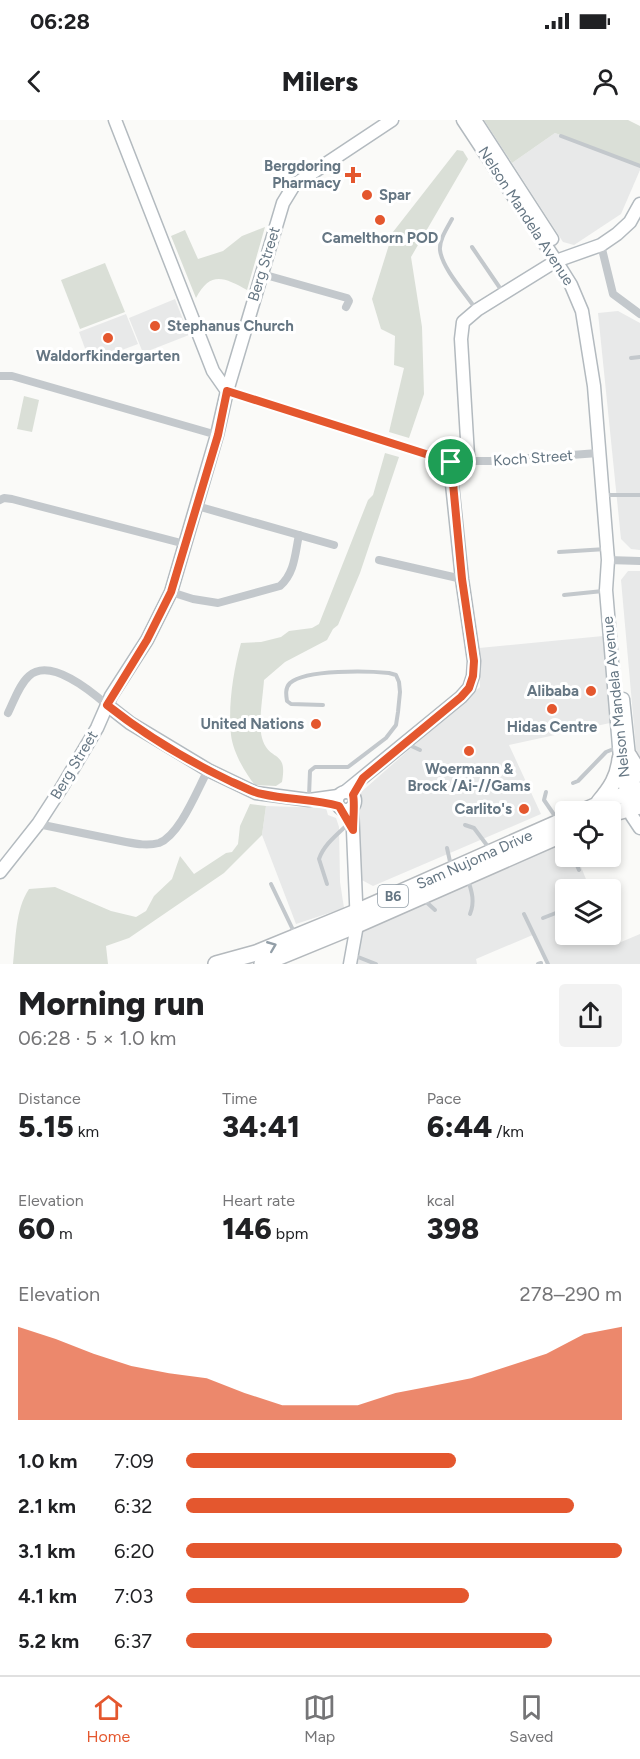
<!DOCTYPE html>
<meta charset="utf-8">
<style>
:root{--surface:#fff;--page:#f2f2f2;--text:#202124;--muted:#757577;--line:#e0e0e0;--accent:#e4572e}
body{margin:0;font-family:Figtree,sans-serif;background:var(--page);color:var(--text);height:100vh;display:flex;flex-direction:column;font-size:22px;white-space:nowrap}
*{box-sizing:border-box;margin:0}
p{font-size:20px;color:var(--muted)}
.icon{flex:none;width:33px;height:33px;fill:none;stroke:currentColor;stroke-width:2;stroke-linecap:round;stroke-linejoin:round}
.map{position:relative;height:844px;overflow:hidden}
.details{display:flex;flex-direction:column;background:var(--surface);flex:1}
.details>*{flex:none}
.fabs{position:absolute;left:555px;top:681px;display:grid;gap:12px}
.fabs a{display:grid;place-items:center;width:66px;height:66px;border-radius:6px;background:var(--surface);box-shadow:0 3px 9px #0003;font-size:30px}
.pin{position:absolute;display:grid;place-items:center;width:51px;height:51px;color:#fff;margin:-26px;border:3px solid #fff;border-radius:50%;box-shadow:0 2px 6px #0007}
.round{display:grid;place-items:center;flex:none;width:63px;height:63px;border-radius:6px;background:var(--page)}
.headline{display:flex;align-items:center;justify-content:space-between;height:102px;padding:0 18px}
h1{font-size:33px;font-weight:800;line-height:45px}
.stats{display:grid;grid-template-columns:repeat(3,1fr);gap:9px;height:102px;padding:6px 18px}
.stats div{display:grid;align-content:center}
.stats b{font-size:30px;font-weight:800}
.stats small{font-size:16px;font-weight:400}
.stats p{font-size:16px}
.chart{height:168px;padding:12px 18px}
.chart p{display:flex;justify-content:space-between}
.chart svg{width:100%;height:108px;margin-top:6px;fill:var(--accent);opacity:.7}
ul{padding:0 18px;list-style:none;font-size:20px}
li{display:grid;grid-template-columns:96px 72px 1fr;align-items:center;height:45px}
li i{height:15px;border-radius:8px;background:var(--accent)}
.status{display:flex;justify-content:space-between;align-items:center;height:42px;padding:0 30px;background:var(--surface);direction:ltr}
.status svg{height:16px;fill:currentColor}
header{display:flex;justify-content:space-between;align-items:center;height:78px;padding:0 18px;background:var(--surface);font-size:27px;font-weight:800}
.tabs{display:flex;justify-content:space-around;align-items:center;height:84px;border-top:2px solid var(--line);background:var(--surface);font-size:16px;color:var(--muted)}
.tabs a{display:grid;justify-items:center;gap:3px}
.tabs .on{color:var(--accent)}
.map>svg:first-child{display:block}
.built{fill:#e8e9e9}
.green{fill:#dadfd7}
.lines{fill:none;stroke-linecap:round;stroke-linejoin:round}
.secondary-casing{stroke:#b3babf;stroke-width:15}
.highway-casing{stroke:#b4b9bd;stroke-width:18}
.lane{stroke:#c3c8cc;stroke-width:4}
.street{stroke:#c3c8cc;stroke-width:8}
.secondary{stroke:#fff;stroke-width:12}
.highway{stroke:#fff;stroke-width:15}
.oneway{stroke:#939fa8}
.route-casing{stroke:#fff;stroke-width:12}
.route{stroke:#e4572e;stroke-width:8}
.poi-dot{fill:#e4572e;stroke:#fff;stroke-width:2}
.labels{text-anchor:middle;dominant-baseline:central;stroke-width:6;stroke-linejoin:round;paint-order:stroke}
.shield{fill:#fff;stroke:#939fa8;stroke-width:1.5}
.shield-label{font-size:14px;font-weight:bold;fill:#657683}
.poi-label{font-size:15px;font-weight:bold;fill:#657683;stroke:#fff;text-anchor:end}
.street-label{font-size:15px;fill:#657683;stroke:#fff}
</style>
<div class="status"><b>06:28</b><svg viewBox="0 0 49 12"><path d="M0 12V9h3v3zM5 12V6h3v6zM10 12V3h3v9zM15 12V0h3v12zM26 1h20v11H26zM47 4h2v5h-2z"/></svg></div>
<header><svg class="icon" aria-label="back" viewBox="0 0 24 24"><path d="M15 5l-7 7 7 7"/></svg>Milers<svg class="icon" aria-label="person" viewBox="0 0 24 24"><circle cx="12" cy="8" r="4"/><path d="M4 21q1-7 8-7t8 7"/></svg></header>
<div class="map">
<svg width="640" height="844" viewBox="0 0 640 844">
<rect width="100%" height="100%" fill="#fafaf8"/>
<g class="built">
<path d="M555,13L640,46V50L621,94L574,125L563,122L512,43Z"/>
<path d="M175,179L189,215L143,233L129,198Z"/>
<path d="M618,191L640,203V430L631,429L621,419L598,193Z"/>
<path d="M126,194L138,224L90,242L79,212Z"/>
<path d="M628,451H640V643L637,640L621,460Z"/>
<path d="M603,516L610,603L509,625L541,694L373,766L358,758L360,673L480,567L479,528Z"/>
<path d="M266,686L326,688L328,695L336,698L339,707L340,762L344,788L296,804L262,715Z"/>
<path d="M565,714L566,736L577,737L590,769L566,770V814L609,815L614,825L640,814V844H550L535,814L476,839L477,844H350L357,805Z"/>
</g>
<g class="green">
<path d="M484,0H628L640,6V46L555,13L512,43Z"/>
<path d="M457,30L463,31L468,39L411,137L422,207L424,274L409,318L389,312L404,248L394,245L395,216L381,209L372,179L393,112Z"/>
<path d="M265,107L247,170C224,157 210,151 196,178L171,116L185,110L198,139L223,131L242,116Z"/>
<path d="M105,143L125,192L80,209L61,160Z"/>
<path d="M24,276L39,280L32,312L17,309Z"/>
<path d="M385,333L399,337L360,453L338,505L333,509L327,520L285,542L264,560C263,576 258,603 262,618C269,643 288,628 282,662L276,666L255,665C245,653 233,632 231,615C228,586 233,552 241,523L261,522L281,517L289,511L312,508L319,504L368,380L373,375Z"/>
<path d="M250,684L266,686L262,715L224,753L129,818L106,826L108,844H13C16,819 15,790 29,769L55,767L111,791L136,797L146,791L154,776L172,759L180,736L194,754L226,733L232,732L238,724L240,706Z"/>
</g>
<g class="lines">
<g class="secondary-casing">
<g id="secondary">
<path d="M115,0L213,251L227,271"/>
<path d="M463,0L556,141L571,165L582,191L594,266L608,440L606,470L611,530L620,639L629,688L632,696L640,708"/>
<path d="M475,0L552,119"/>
<path d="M623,579L629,636L637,681"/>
<path d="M107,585L130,603L208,650L256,673L309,680L338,676"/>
<path d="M345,672L461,577L469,568L473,556L474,541L462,459L450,345L451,342L467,341L468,336L461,219L463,202L477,190L556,141L601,125L617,114L630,102L640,84"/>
<circle cx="346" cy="681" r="9"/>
<path d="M0,752L38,704L62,667L97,608L111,576L147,520L171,472L217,315L227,271L283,83L294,65L392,0"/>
<path d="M350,844L357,805L352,687"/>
</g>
</g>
<g class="highway-casing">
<g id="highway">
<path d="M629,636L640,654"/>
<path d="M599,682C611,668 618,657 620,639"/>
<path d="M581,692L616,677L640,672"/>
<path d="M610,694L640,686"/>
<path id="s1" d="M216,844L256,833L356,792L566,699"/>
<path d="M262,844L357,805L566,713"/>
</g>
</g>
<g class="lane">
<path d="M561,16L640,46"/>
<path d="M452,99C447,108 439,120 440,130C442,148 465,173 475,188"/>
<path d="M472,127L502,171"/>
<path d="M631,238L640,237"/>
<path d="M606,375H640"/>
<path d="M559,432L606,429"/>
<path d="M564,475L603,471"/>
<path d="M407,624L420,630"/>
<path d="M573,663L578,661L606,632L616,628"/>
<path d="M546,672L544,680L557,699"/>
<path d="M309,676L310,651L315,647H348L386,618L396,605L398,592L400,572L399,562L396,555L389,553C369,551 306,549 290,563C285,568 286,575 287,581L291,584L323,585"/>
<path d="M465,705L474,708L489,728"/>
<path d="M447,728L451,746"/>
<path d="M573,736L579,750"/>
<path d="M468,760C472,772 475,782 470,794"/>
<path d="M584,763L587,770"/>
<path d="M271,764L295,814"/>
<path d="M327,764L319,739C324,724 338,714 349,703"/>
<path d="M423,779L435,790"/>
<path d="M524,794L548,844"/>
<path d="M543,798L566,789"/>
<path d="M353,835L376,844"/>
<path d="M538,844L541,843"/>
</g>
<g class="street">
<path d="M601,125L613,174L640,194"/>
<path d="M262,154L347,178L349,181L346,187"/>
<path d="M0,256H12L217,315"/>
<path d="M227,271L451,342"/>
<path d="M467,341H490L598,333"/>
<path d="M0,380L4,378L12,379L185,424"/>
<path d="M197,386L334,425"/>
<path d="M379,440L462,459"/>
<path d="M608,440L640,441"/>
<path d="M171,472L193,479L218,483L280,466C295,453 295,433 299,415"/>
<path d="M8,593C14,581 19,565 29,556C50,537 91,571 107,585"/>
<path d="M38,704L126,722C137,724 148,726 159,723C180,715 197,670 208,650"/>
</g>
<use href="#secondary" class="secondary"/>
<use href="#highway" class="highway"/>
</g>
<defs><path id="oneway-chevron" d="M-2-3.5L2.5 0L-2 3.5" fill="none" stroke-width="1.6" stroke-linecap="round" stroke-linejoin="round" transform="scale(1.5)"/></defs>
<use class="oneway" href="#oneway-chevron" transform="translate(272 826) rotate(-22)"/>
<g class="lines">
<g class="route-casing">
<path id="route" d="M227,271L451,342L462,459L474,541L473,556L469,568L461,577L363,658L353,675C355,682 353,701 353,710L339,686C314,679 288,680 262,674C251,672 242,666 232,662C188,641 145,615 107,585L147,520L171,472L218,315Z"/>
</g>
<use href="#route" class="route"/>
</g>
<g class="poi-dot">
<path d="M350 46h6v6h6v6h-6v6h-6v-6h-6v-6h6z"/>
<circle cx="367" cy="75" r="6"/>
<circle cx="380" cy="100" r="6"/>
<circle cx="155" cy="206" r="6"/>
<circle cx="108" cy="218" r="6"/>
<circle cx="591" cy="571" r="6"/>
<circle cx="552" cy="589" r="6"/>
<circle cx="316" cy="604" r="6"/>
<circle cx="469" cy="631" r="6"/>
<circle cx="524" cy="689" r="6"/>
</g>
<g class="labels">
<rect class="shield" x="378" y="765" width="30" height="22" rx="4.5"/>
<g class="shield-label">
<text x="393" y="776">B6</text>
</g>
<g class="poi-label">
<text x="341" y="46">Bergdoring<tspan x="341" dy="17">Pharmacy</tspan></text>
<text x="379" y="75" text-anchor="start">Spar</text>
<text x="380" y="118" text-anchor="middle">Camelthorn POD</text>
<text x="167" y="206" text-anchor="start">Stephanus Church</text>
<text x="108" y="236" text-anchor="middle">Waldorfkindergarten</text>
<text x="579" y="571">Alibaba</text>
<text x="304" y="604">United Nations</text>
<text x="552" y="607" text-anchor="middle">Hidas Centre</text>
<text x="469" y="649" text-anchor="middle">Woermann &amp;<tspan x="469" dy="17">Brock /Ai-//Gams</tspan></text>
<text x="512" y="689">Carlito's</text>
</g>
<g class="street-label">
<text transform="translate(526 96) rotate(57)">Nelson Mandela Avenue</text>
<text transform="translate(264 144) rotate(-73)">Berg Street</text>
<text transform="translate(533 338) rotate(-4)">Koch Street</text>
<text transform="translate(616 577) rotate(-96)">Nelson Mandela Avenue</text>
<text transform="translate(74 645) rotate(-59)">Berg Street</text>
<text stroke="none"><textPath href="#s1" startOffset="279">Sam Nujoma Drive</textPath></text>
</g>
</g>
</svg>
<div class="fabs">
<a><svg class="icon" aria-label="locate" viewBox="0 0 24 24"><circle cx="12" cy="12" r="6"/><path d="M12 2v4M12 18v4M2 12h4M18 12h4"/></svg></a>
<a><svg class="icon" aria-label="layers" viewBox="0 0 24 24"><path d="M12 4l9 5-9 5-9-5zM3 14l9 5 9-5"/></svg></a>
</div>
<div class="pin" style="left:451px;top:342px;background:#1e9e55"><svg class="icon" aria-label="arrive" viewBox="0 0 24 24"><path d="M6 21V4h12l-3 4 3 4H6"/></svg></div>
</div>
<section class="details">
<div class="headline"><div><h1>Morning run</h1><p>06:28 · 5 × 1.0 km</p></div><a class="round"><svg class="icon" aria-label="share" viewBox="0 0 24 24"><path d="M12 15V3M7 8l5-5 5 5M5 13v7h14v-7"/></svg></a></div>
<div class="stats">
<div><p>Distance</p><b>5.15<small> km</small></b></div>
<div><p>Time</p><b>34:41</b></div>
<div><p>Pace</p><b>6:44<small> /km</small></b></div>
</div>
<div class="stats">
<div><p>Elevation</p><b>60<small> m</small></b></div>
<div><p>Heart rate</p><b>146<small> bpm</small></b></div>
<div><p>kcal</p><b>398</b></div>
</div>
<div class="chart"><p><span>Elevation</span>278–290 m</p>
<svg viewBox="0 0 160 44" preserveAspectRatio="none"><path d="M0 44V6L10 11L20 17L30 22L40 25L50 27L60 33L70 38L80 38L90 38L100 33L110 30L120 27L130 22L140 17L150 9L160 6V44z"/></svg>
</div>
<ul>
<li><b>1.0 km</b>7:09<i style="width:62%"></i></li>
<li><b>2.1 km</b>6:32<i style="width:89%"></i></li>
<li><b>3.1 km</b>6:20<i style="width:100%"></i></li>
<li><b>4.1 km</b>7:03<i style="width:65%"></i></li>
<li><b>5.2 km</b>6:37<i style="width:84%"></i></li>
</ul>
</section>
<nav class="tabs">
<a class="on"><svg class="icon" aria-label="home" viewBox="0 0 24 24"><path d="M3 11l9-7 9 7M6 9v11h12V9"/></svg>Home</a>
<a><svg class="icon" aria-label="map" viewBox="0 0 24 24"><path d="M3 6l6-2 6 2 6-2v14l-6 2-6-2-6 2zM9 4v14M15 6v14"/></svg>Map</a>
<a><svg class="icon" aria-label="saved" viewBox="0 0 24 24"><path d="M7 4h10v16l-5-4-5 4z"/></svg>Saved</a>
</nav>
